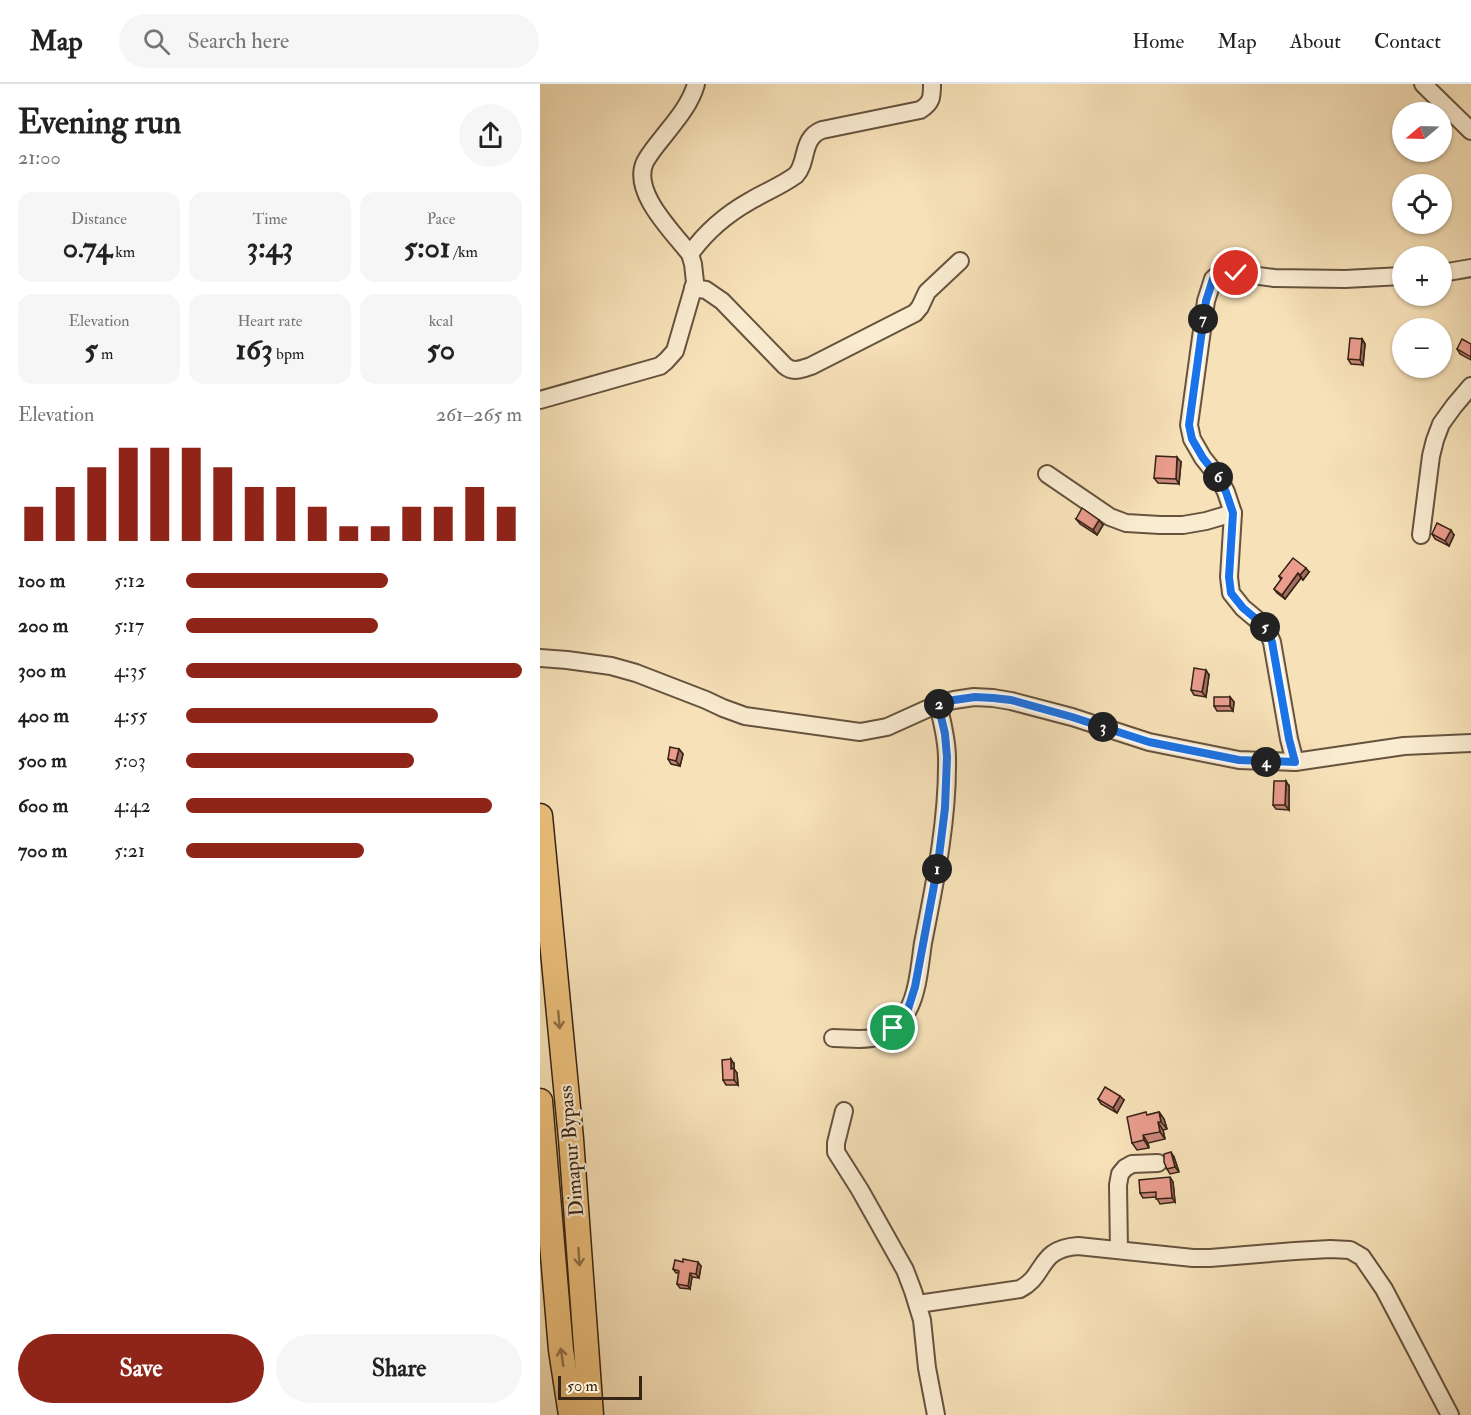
<!DOCTYPE html>
<meta charset="utf-8">
<style>
:root{--surface:#fff;--page:#f6f6f6;--text:#222;--muted:#767676;--line:#e0e0e0;--accent:#8f2418}
body{margin:0;font-family:"IM FELL Double Pica",serif;background:var(--page);color:var(--text);height:100vh;display:flex;flex-direction:column;font-size:22px;white-space:nowrap}
*{box-sizing:border-box;margin:0}
p{font-size:20px;color:var(--muted)}
.icon{flex:none;width:33px;height:33px;fill:none;stroke:currentColor;stroke-width:2;stroke-linecap:round;stroke-linejoin:round}
.map{position:relative;flex:1;overflow:hidden}
.drawer{display:flex;flex-direction:column;background:var(--surface);width:540px}
.drawer>*{flex:none}
.needle{width:39px;rotate:251deg}
.fabs{position:absolute;left:852px;top:18px;display:grid;gap:12px}
.fabs a{display:grid;place-items:center;width:60px;height:60px;border-radius:50%;background:var(--surface);box-shadow:0 2px 4px #0004;font-size:30px}
.scale{position:absolute;left:18px;bottom:15px;width:84px;box-sizing:border-box;padding-left:6px;border:3px solid #362415;border-top:0;font-size:16px;line-height:21px;white-space:nowrap;color:#362415;-webkit-text-stroke:4px #faecd1;paint-order:stroke}
.pin{position:absolute;display:grid;place-items:center;width:51px;height:51px;color:#fff;margin:-26px;border:3px solid #fff;border-radius:50%;box-shadow:0 2px 6px #0007}
.km{position:absolute;width:30px;height:30px;margin:-15px;border-radius:50%;background:#222;color:#fff;font-size:16px;line-height:30px;text-align:center}
.round{display:grid;place-items:center;flex:none;width:63px;height:63px;border-radius:32px;background:var(--page)}
.head{display:flex;align-items:center;justify-content:space-between;height:102px;padding:0 18px}
h1{font-size:33px;font-weight:800;line-height:45px}
.figures{display:grid;grid-template-columns:repeat(3,1fr);gap:9px;height:102px;padding:6px 18px}
.figures div{display:grid;align-content:center;border-radius:15px;background:var(--page);text-align:center}
.figures b{font-size:30px;font-weight:800}
.figures small{font-size:16px;font-weight:400}
.figures p{font-size:16px}
.chart{height:168px;padding:12px 18px}
.chart p{display:flex;justify-content:space-between}
.chart svg{width:100%;height:108px;margin-top:6px;stroke:var(--accent);stroke-width:6}
.primary-button{display:flex;gap:12px;margin-top:auto;padding:12px 18px}
.primary-button a{flex:1;height:69px;border-radius:36px;background:var(--accent);color:#fff;font-size:24px;font-weight:800;line-height:69px;text-align:center}
.primary-button a+a{background:var(--page);color:var(--text)}
ul{padding:0 18px;list-style:none;font-size:20px}
li{display:grid;grid-template-columns:96px 72px 1fr;align-items:center;height:45px}
li i{height:15px;border-radius:8px;background:var(--accent)}
header{display:flex;align-items:center;gap:36px;box-sizing:border-box;height:84px;padding:0 30px;background:var(--surface);border-bottom:2px solid var(--line)}
header strong{font-size:28px}
nav{display:flex;gap:33px;margin-inline-start:auto;font-size:21px}
.search{width:420px;height:54px;background:var(--page);display:flex;align-items:center;gap:15px;box-sizing:border-box;padding:0 21px;border-radius:33px;color:var(--muted);font-size:22px}
main{display:flex;flex:1;min-height:0}
.map>svg:first-child{display:block}
.lines{fill:none;stroke-linecap:round;stroke-linejoin:round}
.minor-casing{stroke:#66533e;stroke-width:20}
.highway-casing{stroke:#362415;stroke-width:27}
.minor{stroke:#faecd1;stroke-width:16}
.highway{stroke:#ecc07c;stroke-width:24}
.wall{fill:#c98679;stroke:#362415;stroke-width:1.5}
.shaded-wall{fill:#a46d63;stroke:#362415;stroke-width:1.5}
.building{fill:#ea9c8d;stroke:#362415;stroke-width:1.5}
.oneway{stroke:#917248}
.route-casing{stroke:#fff;stroke-width:12}
.route{stroke:#1a73e8;stroke-width:8}
.labels{text-anchor:middle;dominant-baseline:central;stroke-width:4.5;stroke-linejoin:round;paint-order:stroke}
.street-label{font-size:20px;fill:#362415;stroke:#faecd1}
</style>
<header>
<strong>Map</strong>
<div class="search"><svg class="icon" aria-label="search" viewBox="0 0 24 24"><circle cx="10" cy="10" r="6"/><path d="M15 15l6 6"/></svg>Search here</div>
<nav><a>Home</a><a>Map</a><a>About</a><a>Contact</a></nav>
</header>
<main>
<section class="drawer">
<div class="head"><div><h1>Evening run</h1><p>21:00</p></div><a class="round"><svg class="icon" aria-label="share" viewBox="0 0 24 24"><path d="M12 15V3M7 8l5-5 5 5M5 13v7h14v-7"/></svg></a></div>
<div class="figures">
<div><p>Distance</p><b>0.74<small> km</small></b></div>
<div><p>Time</p><b>3:43</b></div>
<div><p>Pace</p><b>5:01<small> /km</small></b></div>
</div>
<div class="figures">
<div><p>Elevation</p><b>5<small> m</small></b></div>
<div><p>Heart rate</p><b>163<small> bpm</small></b></div>
<div><p>kcal</p><b>50</b></div>
</div>
<div class="chart"><p><span>Elevation</span>261–265 m</p>
<svg viewBox="0 0 160 44" preserveAspectRatio="none"><path d="M5 44V30M15 44V22M25 44V14M35 44V6M45 44V6M55 44V6M65 44V14M75 44V22M85 44V22M95 44V30M105 44V38M115 44V38M125 44V30M135 44V30M145 44V22M155 44V30"/></svg>
</div>
<ul>
<li><b>100 m</b>5:12<i style="width:60%"></i></li>
<li><b>200 m</b>5:17<i style="width:57%"></i></li>
<li><b>300 m</b>4:35<i style="width:100%"></i></li>
<li><b>400 m</b>4:55<i style="width:75%"></i></li>
<li><b>500 m</b>5:03<i style="width:68%"></i></li>
<li><b>600 m</b>4:42<i style="width:91%"></i></li>
<li><b>700 m</b>5:21<i style="width:53%"></i></li>
</ul>
<div class="primary-button"><a>Save</a><a>Share</a></div>
</section>
<div class="map">
<svg width="931" height="1331" viewBox="0 0 931 1331">
<rect width="100%" height="100%" fill="#f7e1b8"/>
<filter id="stains"><feTurbulence type="fractalNoise" baseFrequency=".00333" numOctaves="4"/><feColorMatrix values="0 0 0 0 .2 0 0 0 0 .09 0 0 0 0 .02 0 0 0 .5 -.17"/></filter>
<radialGradient id="worn" r=".72"><stop offset=".6" stop-color="#630" stop-opacity="0"/><stop offset="1" stop-color="#630" stop-opacity=".3"/></radialGradient>
<g class="lines">
<g class="minor-casing">
<g id="minor">
<path d="M883,0L931,47"/>
<path d="M150,170C165,149 187,130 210,117C225,108 241,102 256,91C268,78 261,54 282,46L380,26C392,19 392,13 392,0"/>
<path d="M902,189L931,184"/>
<path d="M153,204L166,206L182,217L245,282C253,289 262,285 271,282L375,229L380,223L387,208L420,177"/>
<path d="M0,316L120,282L126,277L135,267L155,198L153,180L150,170C133,148 91,108 105,78C111,67 120,57 127,48C139,33 151,18 156,0"/>
<path d="M507,390L570,433L586,439L620,441H643L666,437L693,429"/>
<path d="M881,451L891,372L895,356L901,340L914,322L931,302"/>
<path d="M0,574L27,576L71,582L96,589L166,616L183,624L205,632L320,648L347,643L398,620L414,616L434,613L453,614L471,617L532,633L609,658L699,676L755,678L864,662L931,659"/>
<path d="M755,678L749,655L732,558L727,546L721,539L703,524L691,509L689,493L693,429L686,408L679,394L663,374L652,355L649,341L666,217L673,195L682,187L734,194L805,195L862,192"/>
<path d="M293,954C313,954 338,960 354,943C358,938 364,932 368,926C378,908 380,879 383,859C395,798 408,736 407,674C407,655 402,638 398,620"/>
<path d="M304,1027L296,1059V1068L320,1106L365,1186L373,1207L382,1236L387,1284L396,1331"/>
<path d="M579,1166L578,1101L580,1090L585,1084L592,1080L618,1079"/>
<path d="M378,1220L480,1205C507,1191 497,1165 538,1162L653,1174H670L755,1167L790,1165L810,1166L822,1173L844,1205L910,1331"/>
</g>
</g>
<g class="highway-casing">
<g id="highway">
<path d="M0,732L31,1055L51,1331"/>
<path d="M0,1017L21,1266L31,1331"/>
</g>
</g>
<use href="#minor" class="minor"/>
<use href="#highway" class="highway"/>
</g>
<g class="wall">
<path d="M822,255L825,260L823,281L811,280L808,275Z"/>
<path d="M931,260V276L920,270L917,265Z"/>
<path d="M641,378L639,400L618,399L614,394Z"/>
<path d="M536,435L563,441L557,451L540,440Z"/>
<path d="M892,450L914,451L909,462L895,455Z"/>
<path d="M769,488L763,496L761,494L745,515L737,509L734,505L741,496L739,492Z"/>
<path d="M669,591L666,613L654,611L651,606Z"/>
<path d="M690,613L694,618L693,627H677L674,622Z"/>
<path d="M139,665L143,670L140,682L131,680L128,675Z"/>
<path d="M749,702V726L736,725L733,721Z"/>
<path d="M194,980V985L197,989L198,1001H186L183,996Z"/>
<path d="M558,1015L584,1016L577,1029L561,1020Z"/>
<path d="M619,1028L624,1035L627,1045L623,1046L625,1055L608,1059L609,1064L597,1066L592,1059L608,1031Z"/>
<path d="M634,1073L639,1088L630,1090L627,1085Z"/>
<path d="M633,1098L635,1118L620,1120L616,1113L603,1114L600,1109Z"/>
<path d="M161,1182L159,1194L152,1193L150,1205L140,1204L137,1200L139,1189H136L133,1185Z"/>
</g>
<g class="shaded-wall">
<path d="M822,255L825,260L823,281L820,276Z"/>
<path d="M637,373L641,378L639,400L636,395Z"/>
<path d="M559,436L563,441L557,451L553,446Z"/>
<path d="M911,446L914,451L909,462L905,457Z"/>
<path d="M766,484L769,488L763,496L760,491Z"/>
<path d="M758,489L761,494L745,515L742,511Z"/>
<path d="M666,586L669,591L666,613L662,608Z"/>
<path d="M690,613L694,618L693,627L690,622Z"/>
<path d="M139,665L143,670L140,682L136,677Z"/>
<path d="M746,697L749,702V726L745,721Z"/>
<path d="M191,975L194,980V985L197,989L198,1001L194,996L191,985Z"/>
<path d="M580,1012L584,1016L577,1029L573,1024Z"/>
<path d="M619,1028L624,1035L627,1045L621,1038Z"/>
<path d="M618,1038L623,1046L625,1055L620,1048Z"/>
<path d="M603,1051L608,1059L609,1064L604,1056Z"/>
<path d="M631,1068L634,1073L639,1088L635,1083Z"/>
<path d="M630,1093L633,1098L635,1118L632,1114Z"/>
<path d="M158,1178L161,1182L159,1194L156,1190Z"/>
<path d="M150,1189L152,1193L150,1205L148,1202Z"/>
</g>
<g class="building">
<path d="M877,239L887,244H875Z"/>
<path d="M810,254L822,255L820,276L808,275Z"/>
<path d="M922,255L931,260V273L917,265Z"/>
<path d="M616,372L637,373L636,395L614,394Z"/>
<path d="M542,424L559,436L553,446L536,435Z"/>
<path d="M897,439L911,446L905,457L892,450Z"/>
<path d="M753,474L766,484L760,491L758,489L742,511L734,505L742,494L739,492Z"/>
<path d="M654,584L666,586L662,608L651,606Z"/>
<rect x="674" y="613" width="16" height="9"/>
<path d="M130,663L139,665L136,677L128,675Z"/>
<path d="M734,697H746L745,721H733Z"/>
<path d="M191,975V985L194,984V996H183L182,976Z"/>
<path d="M565,1003L580,1012L573,1024L558,1015Z"/>
<path d="M606,1028L607,1031L619,1028L621,1038H618L620,1048L603,1051L604,1056L592,1059L587,1033Z"/>
<path d="M631,1068L635,1083L627,1085L624,1078V1070Z"/>
<path d="M630,1093L632,1114L616,1115V1108L600,1109L599,1096Z"/>
<path d="M143,1175L158,1178L156,1190L150,1189L148,1202L137,1200L139,1187L133,1185L135,1176L143,1178Z"/>
</g>
<defs><path id="oneway-shaft" d="M-6 0H5M1.5-3L5.5 0L1.5 3" fill="none" stroke-width="1.6" stroke-linecap="round" stroke-linejoin="round" transform="scale(1.5)"/></defs>
<g class="oneway">
<use href="#oneway-shaft" transform="translate(19 936) rotate(85)"/>
<use href="#oneway-shaft" transform="translate(39 1173) rotate(86)"/>
<use href="#oneway-shaft" transform="translate(22 1273) rotate(-98)"/>
</g>
<g class="lines">
<g class="route-casing">
<path id="route" d="M353,944L368,925L375,903L398,780L405,724L407,673L405,650L398,620L414,616L435,613L453,614L471,616L532,633L609,658L699,676L755,678L749,655L732,558L727,546L721,539L703,524L691,509L689,493L693,429L686,408L679,394L663,374L652,355L649,341L666,217L673,195L682,187L696,189"/>
</g>
<use href="#route" class="route"/>
</g>
<g class="labels">
<g class="street-label">
<text transform="translate(31 1067) rotate(-95)">Dimapur Bypass</text>
</g>
</g>
<rect width="100%" height="100%" filter="url(#stains)"/>
<rect width="100%" height="100%" fill="url(#worn)"/>
</svg>
<div class="fabs">
<a><svg class="needle" viewBox="-14 -14 28 28"><path d="M0-13l5 13h-10z" fill="#e53935"/><path d="M0 13l5-13h-10z" fill="#767676"/></svg></a>
<a><svg class="icon" aria-label="locate" viewBox="0 0 24 24"><circle cx="12" cy="12" r="6"/><path d="M12 2v4M12 18v4M2 12h4M18 12h4"/></svg></a>
<a>+</a>
<a>−</a>
</div>
<div class="scale">50 m</div>
<div class="pin" style="left:353px;top:944px;background:#1e9e55"><svg class="icon" aria-label="arrive" viewBox="0 0 24 24"><path d="M6 21V4h12l-3 4 3 4H6"/></svg></div>
<div class="pin" style="left:696px;top:189px;background:#d93025"><svg class="icon" aria-label="check" viewBox="0 0 24 24"><path d="M5 12l5 5 9-10"/></svg></div>
<b class="km" style="left:397px;top:785px">1</b>
<b class="km" style="left:399px;top:620px">2</b>
<b class="km" style="left:563px;top:643px">3</b>
<b class="km" style="left:726px;top:678px">4</b>
<b class="km" style="left:725px;top:543px">5</b>
<b class="km" style="left:678px;top:393px">6</b>
<b class="km" style="left:663px;top:235px">7</b>
</div>
</main>
